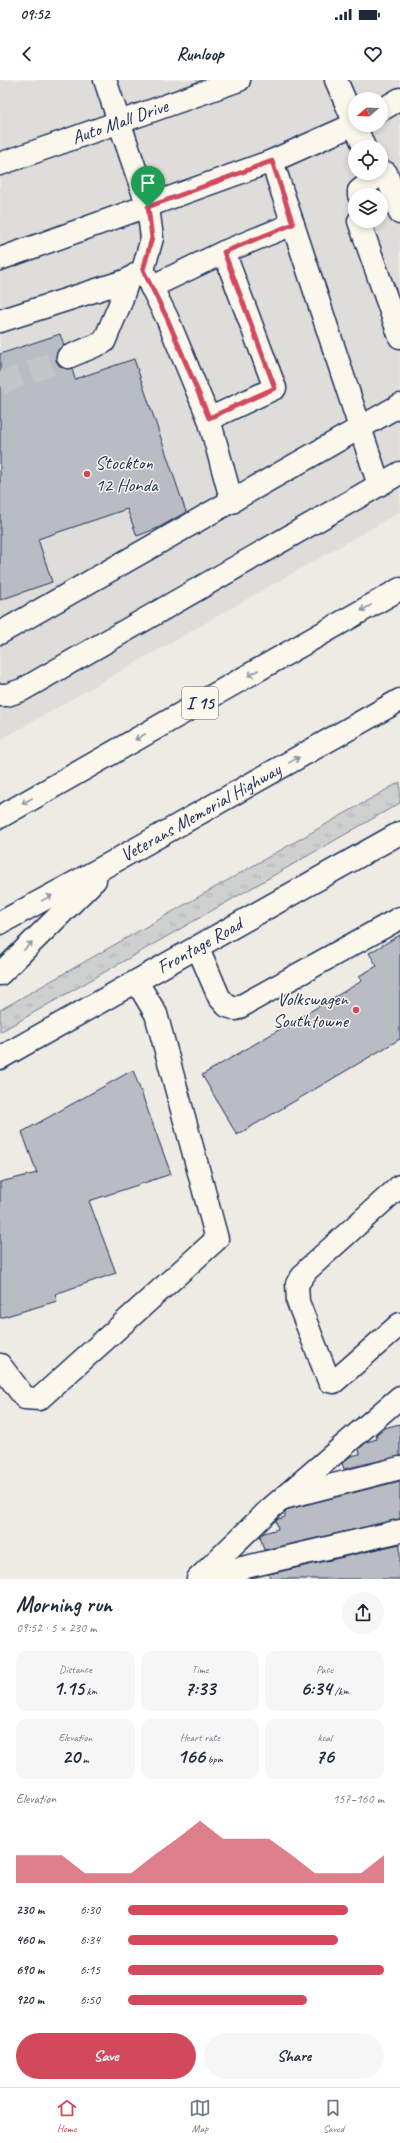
<!DOCTYPE html>
<meta charset="utf-8">
<style>
:root{--surface:#fff;--page:#f6f6f7;--text:#1f2937;--muted:#747a83;--line:#e0e1e3;--accent:#d1495b}
body{margin:0;font-family:Caveat,sans-serif;background:var(--page);color:var(--text);height:100vh;display:flex;flex-direction:column;font-size:15px;white-space:nowrap}
*{box-sizing:border-box;margin:0}
p{font-size:13px;color:var(--muted)}
.icon{flex:none;width:22px;height:22px;fill:none;stroke:currentColor;stroke-width:2;stroke-linecap:round;stroke-linejoin:round}
.map{position:relative;height:1499px;overflow:hidden}
.details{display:flex;flex-direction:column;background:var(--surface);flex:1}
.details>*{flex:none}
.needle{width:26px;rotate:251deg}
.tools{position:absolute;left:348px;top:12px;display:grid;gap:8px}
.tools a{display:grid;place-items:center;width:40px;height:40px;border-radius:50%;background:var(--surface);box-shadow:0 2px 6px #0003;font-size:20px}
.pin{position:absolute;display:grid;place-items:center;width:34px;height:34px;color:#fff;margin:-41px -17px;border-radius:50% 50% 50% 0;rotate:-45deg;box-shadow:0 0 4px #0007}
.pin .icon{rotate:45deg}
.round{display:grid;place-items:center;flex:none;width:42px;height:42px;border-radius:21px;background:var(--page)}
.summary{display:flex;align-items:center;justify-content:space-between;height:68px;padding:0 16px}
h1{font-size:22px;font-weight:600;line-height:30px}
.figures{display:grid;grid-template-columns:repeat(3,1fr);gap:6px;height:68px;padding:4px 16px}
.figures div{display:grid;align-content:center;border-radius:10px;background:var(--page);text-align:center}
.figures b{font-size:20px;font-weight:600}
.figures small{font-size:11px;font-weight:400}
.figures p{font-size:11px}
.chart{height:112px;padding:8px 16px}
.chart p{display:flex;justify-content:space-between}
.chart svg{width:100%;height:72px;margin-top:4px;fill:var(--accent);opacity:.7}
.action{display:flex;gap:8px;margin-top:auto;padding:8px 16px}
.action a{flex:1;height:46px;border-radius:24px;background:var(--accent);color:#fff;font-size:16px;font-weight:600;line-height:46px;text-align:center}
.action a+a{background:var(--page);color:var(--text)}
ul{padding:0 16px;list-style:none;font-size:13px}
li{display:grid;grid-template-columns:64px 48px 1fr;align-items:center;height:30px}
li i{height:10px;border-radius:5px;background:var(--accent)}
.status{display:flex;justify-content:space-between;align-items:center;height:28px;padding:0 20px;background:var(--surface);direction:ltr}
.status svg{height:11px;fill:currentColor}
header{display:flex;justify-content:space-between;align-items:center;height:52px;padding:0 16px;background:var(--surface);font-size:18px;font-weight:600}
.menu{display:flex;justify-content:space-around;align-items:center;height:56px;border-top:1px solid var(--line);background:var(--surface);font-size:11px;color:var(--muted)}
.menu a{display:grid;justify-items:center;gap:2px}
.menu .active{color:var(--accent)}
.map>svg:first-child{display:block}
.built{fill:#deddda;fill-rule:evenodd}
.grass{fill:url(#grass-tufts);stroke:#747f96}
.building{fill:#b9bcc3;stroke:#1b2f5e}
.lines{fill:none;stroke-linecap:round;stroke-linejoin:round}
.minor-tunnel{stroke:#c4c5c9;stroke-width:22;stroke-dasharray:22 11;stroke-linecap:butt}
.minor-casing{stroke:#1b2f5e;stroke-width:25}
.highway-casing{stroke:#1b2f5e;stroke-width:25}
.minor{stroke:#fbf7ec;stroke-width:22}
.highway{stroke:#fbf7ec;stroke-width:22}
.oneway{stroke:#8b93a5}
.route-casing{stroke:#fff;stroke-width:8}
.route{stroke:#d1495b;stroke-width:5}
.poi-dot{fill:#d1495b;stroke:#fbf7ec;stroke-width:1.5}
.labels{text-anchor:middle;dominant-baseline:central;stroke-width:3;stroke-linejoin:round;paint-order:stroke}
.shield{fill:#fbf7ec;stroke:#5e6b89;stroke-width:1}
.shield-label{font-size:18px;font-weight:bold;fill:#1b2f5e}
.street-label{font-size:19px;fill:#1b2f5e;stroke:#fbf7ec}
.poi-label{font-size:19px;fill:#1b2f5e;stroke:#fbf7ec;text-anchor:start}
</style>
<div class="status"><b>09:52</b><svg viewBox="0 0 49 12"><path d="M0 12V9h3v3zM5 12V6h3v6zM10 12V3h3v9zM15 12V0h3v12zM26 1h20v11H26zM47 4h2v5h-2z"/></svg></div>
<header><svg class="icon" aria-label="back" viewBox="0 0 24 24"><path d="M15 5l-7 7 7 7"/></svg>Runloop<svg class="icon" aria-label="heart" viewBox="0 0 24 24"><path d="M12 20l-8-8c-3-5 5-10 8-4 3-6 11-1 8 4z"/></svg></header>
<div class="map">
<svg width="400" height="1499" viewBox="0 0 400 1499">
<defs>
<pattern id="grass-tufts" width="24" height="20" patternUnits="userSpaceOnUse"><rect width="24" height="20" fill="#cecfcf"/><path d="M3 7l-1-3M5 7V3M7 7l1-3M15 17l-1-3M17 17v-4M19 17l1-3" fill="none" stroke="#b0b2b4"/></pattern>
</defs>
<rect width="100%" height="100%" fill="#eeebe4"/>
<filter id="ink" filterUnits="userSpaceOnUse"><feTurbulence type="fractalNoise" baseFrequency=".025" numOctaves="2"/><feDisplacementMap in="SourceGraphic" scale="8" xChannelSelector="R" yChannelSelector="G"/><feConvolveMatrix kernelMatrix="1 2 1 2 8 2 1 2 1" color-interpolation-filters="sRGB"/></filter>
<g filter="url(#ink)">
<path class="built" d="M0,0H400V432L0,660ZM355,19H381V45H355ZM355,67H381V93H355ZM355,115H381V141H355Z"/>
<path class="grass" d="M400,702V723L0,952V930Z"/>
<g class="building">
<path d="M60,254L64,265L58,270L56,281L61,287L72,289L75,299L134,279L186,432L158,448L137,456L127,429L38,459L52,502L0,520V274Z"/>
<path d="M400,855V959L237,1055L202,995L362,901L359,896L377,886L369,873Z"/>
<path d="M133,990L171,1094L89,1121L116,1193L55,1214L57,1221L0,1238V1102L37,1093L22,1052Z"/>
<path d="M400,1344V1376L344,1389L342,1383L351,1376L360,1374L359,1369L367,1362L377,1359L376,1355L384,1348Z"/>
<path d="M400,1401V1439L264,1470L260,1456L264,1453L278,1449L276,1440L285,1437V1433L289,1429Z"/>
<path d="M400,1464V1499H270L269,1494Z"/>
</g>
<g class="lines">
<path class="minor-tunnel" d="M0,304L68,277"/>
<g class="minor-casing">
<g id="minor">
<path d="M336,0L355,44"/>
<path d="M381,30L400,19"/>
<path d="M355,45L364,67"/>
<path d="M272,81L379,405"/>
<path id="s1" d="M0,84L239,0"/>
<path d="M386,93L400,133"/>
<path d="M359,115V111L376,97"/>
<path d="M359,141L400,257"/>
<path d="M0,179L272,81L355,44"/>
<path d="M143,190L167,238L209,339L232,422"/>
<path d="M151,207L224,172"/>
<path d="M0,241L128,200L143,190L152,158L148,127L105,0"/>
<path d="M68,277L104,262L120,224L128,200"/>
<path d="M209,339L275,308L224,172L293,144"/>
<path d="M0,553L400,325"/>
<path d="M0,615H7L22,610L400,393"/>
<path d="M198,868L219,917L227,926L236,929L400,838"/>
<path id="s2" d="M0,978L400,753"/>
<path d="M400,1106L307,1190L297,1204L298,1222L329,1301L334,1302L400,1244"/>
<path d="M0,1285L25,1318L39,1319L217,1159L156,934L137,902"/>
<path d="M287,1417L400,1388"/>
<path d="M199,1498L400,1451"/>
<path d="M198,1499L270,1429L400,1317"/>
</g>
</g>
<g class="highway-casing">
<g id="highway">
<path d="M0,737L400,509"/>
<path id="s3" d="M0,843L113,782L400,620"/>
<path d="M0,894L95,800"/>
</g>
</g>
<use href="#minor" class="minor"/>
<use href="#highway" class="highway"/>
</g>
<defs><path id="oneway-shaft" d="M-6 0H5M1.5-3L5.5 0L1.5 3" fill="none" stroke-width="1.6" stroke-linecap="round" stroke-linejoin="round"/></defs>
<g class="oneway">
<use href="#oneway-shaft" transform="translate(366 528) rotate(150)"/>
<use href="#oneway-shaft" transform="translate(253 593) rotate(150)"/>
<use href="#oneway-shaft" transform="translate(140 657) rotate(150)"/>
<use href="#oneway-shaft" transform="translate(294 680) rotate(-29)"/>
<use href="#oneway-shaft" transform="translate(27 721) rotate(150)"/>
<use href="#oneway-shaft" transform="translate(47 818) rotate(-28)"/>
<use href="#oneway-shaft" transform="translate(28 866) rotate(-45)"/>
</g>
</g>
<g class="lines" filter="url(#ink)">
<g class="route-casing">
<path id="route" d="M272,81L293,144L224,172L275,308L209,338L167,238L143,190L152,158L148,127Z"/>
</g>
<use href="#route" class="route"/>
</g>
<g class="poi-dot">
<circle cx="87" cy="394" r="4"/>
<circle cx="356" cy="930" r="4"/>
</g>
<g class="labels">
<rect class="shield" x="182" y="607" width="36" height="32" rx="3"/>
<g class="shield-label">
<text x="200" y="623">I 15</text>
</g>
<g class="street-label">
<text stroke="none"><textPath href="#s1" startOffset="127">Auto Mall Drive</textPath></text>
<text stroke="none"><textPath href="#s3" startOffset="229">Veterans Memorial Highway</textPath></text>
<text stroke="none"><textPath href="#s2" startOffset="229">Frontage Road</textPath></text>
</g>
<g class="poi-label">
<text x="95" y="383">Stockton<tspan x="95" dy="22">12 Honda</tspan></text>
<text x="348" y="919" text-anchor="end">Volkswagen<tspan x="348" dy="22">Southtowne</tspan></text>
</g>
</g>
</svg>
<div class="tools">
<a><svg class="needle" viewBox="-14 -14 28 28"><path d="M0-13l5 13h-10z" fill="#e53935"/><path d="M0 13l5-13h-10z" fill="#747a83"/></svg></a>
<a><svg class="icon" aria-label="locate" viewBox="0 0 24 24"><circle cx="12" cy="12" r="6"/><path d="M12 2v4M12 18v4M2 12h4M18 12h4"/></svg></a>
<a><svg class="icon" aria-label="layers" viewBox="0 0 24 24"><path d="M12 4l9 5-9 5-9-5zM3 14l9 5 9-5"/></svg></a>
</div>
<div class="pin" style="left:148px;top:127px;background:#1e9e55"><svg class="icon" aria-label="arrive" viewBox="0 0 24 24"><path d="M6 21V4h12l-3 4 3 4H6"/></svg></div>
</div>
<section class="details">
<div class="summary"><div><h1>Morning run</h1><p>09:52 · 5 × 230 m</p></div><a class="round"><svg class="icon" aria-label="share" viewBox="0 0 24 24"><path d="M12 15V3M7 8l5-5 5 5M5 13v7h14v-7"/></svg></a></div>
<div class="figures">
<div><p>Distance</p><b>1.15<small> km</small></b></div>
<div><p>Time</p><b>7:33</b></div>
<div><p>Pace</p><b>6:34<small> /km</small></b></div>
</div>
<div class="figures">
<div><p>Elevation</p><b>20<small> m</small></b></div>
<div><p>Heart rate</p><b>166<small> bpm</small></b></div>
<div><p>kcal</p><b>76</b></div>
</div>
<div class="chart"><p><span>Elevation</span>157–160 m</p>
<svg viewBox="0 0 160 44" preserveAspectRatio="none"><path d="M0 44V27L10 27L20 27L30 38L40 38L50 38L60 27L70 17L80 6L90 17L100 17L110 17L120 27L130 38L140 38L150 38L160 27V44z"/></svg>
</div>
<ul>
<li><b>230 m</b>6:30<i style="width:86%"></i></li>
<li><b>460 m</b>6:34<i style="width:82%"></i></li>
<li><b>690 m</b>6:15<i style="width:100%"></i></li>
<li><b>920 m</b>6:50<i style="width:70%"></i></li>
</ul>
<div class="action"><a>Save</a><a>Share</a></div>
</section>
<nav class="menu">
<a class="active"><svg class="icon" aria-label="home" viewBox="0 0 24 24"><path d="M3 11l9-7 9 7M6 9v11h12V9"/></svg>Home</a>
<a><svg class="icon" aria-label="map" viewBox="0 0 24 24"><path d="M3 6l6-2 6 2 6-2v14l-6 2-6-2-6 2zM9 4v14M15 6v14"/></svg>Map</a>
<a><svg class="icon" aria-label="saved" viewBox="0 0 24 24"><path d="M7 4h10v16l-5-4-5 4z"/></svg>Saved</a>
</nav>
